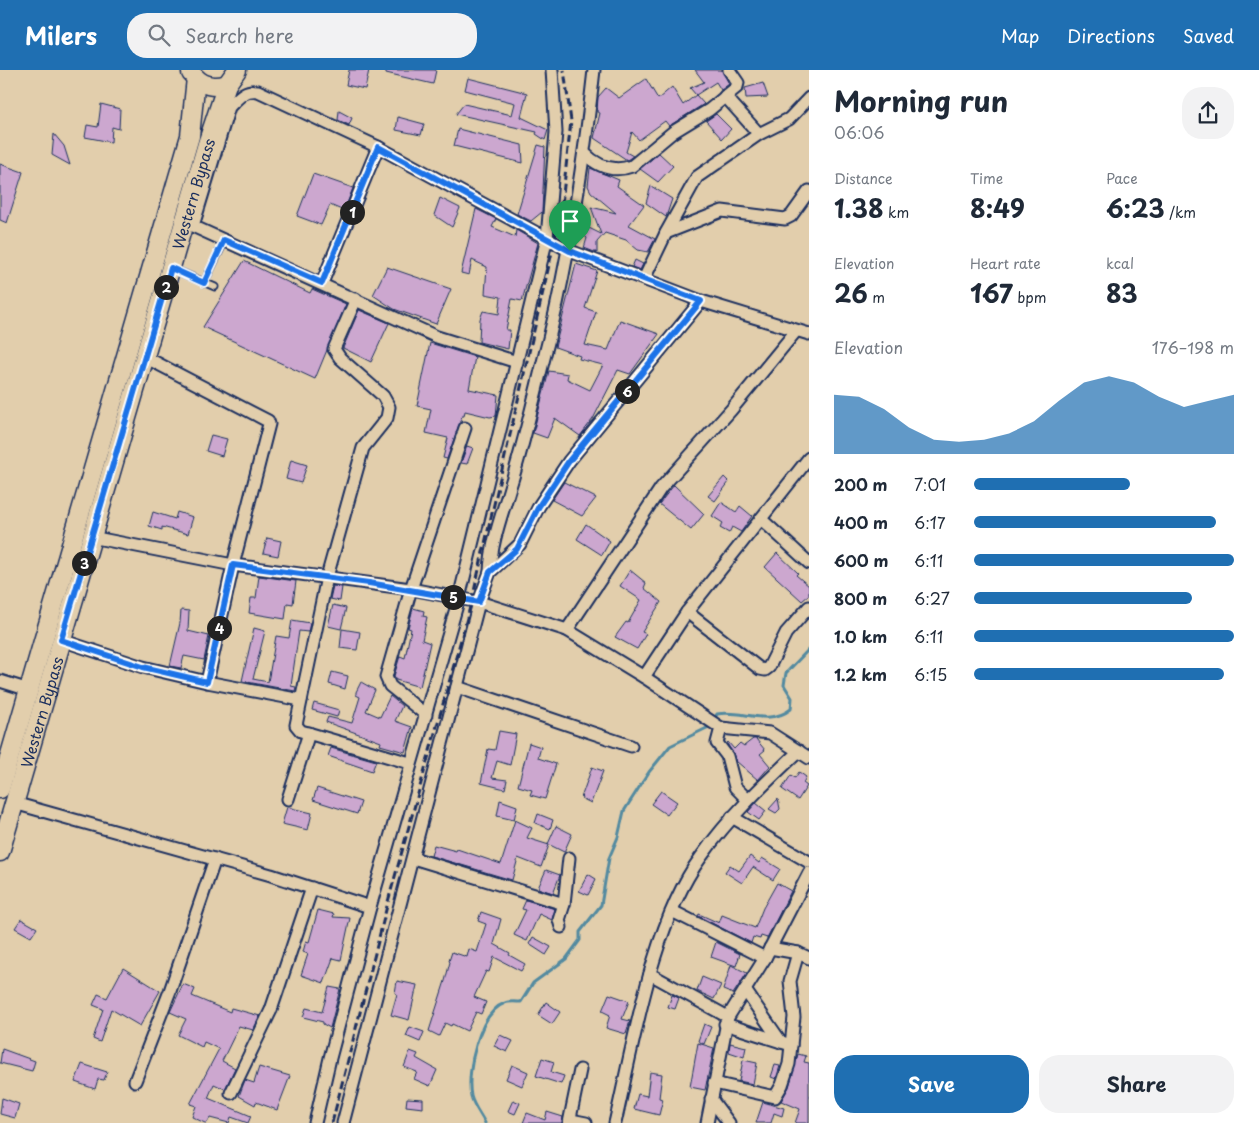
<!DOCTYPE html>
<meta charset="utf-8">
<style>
:root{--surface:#fff;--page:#f2f2f3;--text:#1f2937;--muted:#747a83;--accent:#1f6fb2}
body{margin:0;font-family:"Playpen Sans",sans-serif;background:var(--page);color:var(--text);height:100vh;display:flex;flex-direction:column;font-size:19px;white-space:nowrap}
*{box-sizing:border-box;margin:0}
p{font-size:16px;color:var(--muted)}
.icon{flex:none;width:28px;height:28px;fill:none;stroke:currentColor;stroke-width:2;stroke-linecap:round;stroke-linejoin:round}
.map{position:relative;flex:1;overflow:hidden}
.details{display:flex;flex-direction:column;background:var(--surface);width:450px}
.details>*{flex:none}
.pin{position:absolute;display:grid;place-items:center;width:42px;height:42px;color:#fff;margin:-51px -21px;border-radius:50% 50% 50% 0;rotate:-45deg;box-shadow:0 0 5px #0007}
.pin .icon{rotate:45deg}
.km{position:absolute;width:25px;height:25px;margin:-12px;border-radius:50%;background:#222;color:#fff;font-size:14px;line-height:25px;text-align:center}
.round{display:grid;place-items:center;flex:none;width:52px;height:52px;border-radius:20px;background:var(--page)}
.summary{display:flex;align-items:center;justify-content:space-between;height:85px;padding:0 25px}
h1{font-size:28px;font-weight:700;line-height:38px}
.metrics{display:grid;grid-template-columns:repeat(3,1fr);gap:8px;height:85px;padding:5px 25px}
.metrics div{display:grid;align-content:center}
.metrics b{font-size:25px;font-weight:700}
.metrics small{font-size:14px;font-weight:400}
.metrics p{font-size:14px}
.chart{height:140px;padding:10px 25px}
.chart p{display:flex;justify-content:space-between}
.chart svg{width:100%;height:90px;margin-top:5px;fill:var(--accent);opacity:.7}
.cta{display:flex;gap:10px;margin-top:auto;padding:10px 25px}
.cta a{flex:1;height:58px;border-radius:20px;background:var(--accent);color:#fff;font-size:20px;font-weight:700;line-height:58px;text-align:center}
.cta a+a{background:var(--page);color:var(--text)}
ul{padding:0 25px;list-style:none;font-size:16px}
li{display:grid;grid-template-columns:80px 60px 1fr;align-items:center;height:38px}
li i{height:12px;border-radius:6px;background:var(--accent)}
header{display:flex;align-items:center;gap:30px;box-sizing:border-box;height:70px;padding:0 25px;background:var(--accent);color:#fff}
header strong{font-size:24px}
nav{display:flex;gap:28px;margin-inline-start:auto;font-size:18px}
.search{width:350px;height:45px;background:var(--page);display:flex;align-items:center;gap:12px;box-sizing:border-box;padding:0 18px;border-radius:20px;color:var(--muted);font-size:19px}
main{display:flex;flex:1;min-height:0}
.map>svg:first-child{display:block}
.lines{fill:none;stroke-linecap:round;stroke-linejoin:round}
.stream{stroke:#528aa0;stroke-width:3}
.building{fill:#cca7cf;stroke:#1b2f5e}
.service-casing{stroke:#1b2f5e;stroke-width:9}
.minor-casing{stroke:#1b2f5e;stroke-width:15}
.primary-casing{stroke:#1b2f5e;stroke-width:21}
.service{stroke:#e2ceac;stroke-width:5.5}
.minor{stroke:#e2ceac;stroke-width:11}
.primary{stroke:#e2ceac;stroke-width:18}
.rail{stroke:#1b2f5e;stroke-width:3;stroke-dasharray:8 4;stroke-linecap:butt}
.route-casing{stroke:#fff;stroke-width:10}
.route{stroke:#1a73e8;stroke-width:6}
.labels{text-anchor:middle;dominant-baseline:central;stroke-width:4.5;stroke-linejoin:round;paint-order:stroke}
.street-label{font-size:15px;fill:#1b2f5e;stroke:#e2ceac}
</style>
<header>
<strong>Milers</strong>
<div class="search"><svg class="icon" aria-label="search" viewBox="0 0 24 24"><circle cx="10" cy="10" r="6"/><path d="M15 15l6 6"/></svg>Search here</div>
<nav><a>Map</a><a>Directions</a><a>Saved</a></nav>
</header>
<main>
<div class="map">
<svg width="809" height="1053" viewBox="0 0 809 1053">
<rect width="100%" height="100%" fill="#e2ceac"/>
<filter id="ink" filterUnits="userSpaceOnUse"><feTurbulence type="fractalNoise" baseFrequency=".02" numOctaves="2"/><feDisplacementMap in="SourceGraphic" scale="10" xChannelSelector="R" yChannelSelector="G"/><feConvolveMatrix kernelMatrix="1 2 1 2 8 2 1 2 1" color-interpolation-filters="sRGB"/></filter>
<g filter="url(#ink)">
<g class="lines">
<g class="stream">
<path d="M714,650L717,644C743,639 768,657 791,639L792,628L784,615L786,603L809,579"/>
<path d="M485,1053C481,1045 473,1035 471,1026C466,1002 479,942 505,933C509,931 516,932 521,932L533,913L566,889L580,870V862L601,835L609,788L618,767L624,741L649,702L670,676L711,656"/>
</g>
</g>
<g class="building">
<path d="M349,0H369L365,19L346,15Z"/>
<path d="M386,0H436L433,14L386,3Z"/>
<path d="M695,0H722L729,14L721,20L716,12L696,25L690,18L704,12Z"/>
<path d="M468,8L527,23L521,47L548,60L545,70L536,64L537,62L456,44L464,34L512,45L515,33L465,20Z"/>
<path d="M646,9L658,29L672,17L683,35L696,25L704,34L669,56L665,51L639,70L632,62L626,82L633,86L627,90L594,68L600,43L597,42L598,27L606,18L619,28Z"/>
<path d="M763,13L768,27L746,28L745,18Z"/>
<path d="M101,34L120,39L119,59L112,57L111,72L85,67L87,55L98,57Z"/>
<path d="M339,41L352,48L349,55L338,50Z"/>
<path d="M716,44L731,59L722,69L706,51Z"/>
<path d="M398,47L424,54L421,65L396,60Z"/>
<path d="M458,59L522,75L523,93L454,76Z"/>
<path d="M54,64L64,76L70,95L52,85Z"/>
<path d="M538,75L545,77L542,142L531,151L517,144Z"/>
<path d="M659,83L673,96L658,112L640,99Z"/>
<path d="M0,94L23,102L7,153L0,150Z"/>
<path d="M590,98L619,110L617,116L644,135L629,155L655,169L648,182L638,180L626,170L605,163L597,172V183L584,178L587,168L582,164L587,157L601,164L591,137L616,143L591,122L588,116Z"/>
<path d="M313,104L353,118L344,141L330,135L321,155L297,146Z"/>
<path d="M651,116L672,129L666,147L646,133Z"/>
<path d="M440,128L460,138L452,157L434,145Z"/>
<path d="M476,139L496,149L492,157L515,167L516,160L538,173L522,231L512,229L506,260H510L508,279L479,272L480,249L483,241L499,244L501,227L485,224L487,197L472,190L469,205L461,203Z"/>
<path d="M635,190L643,194L640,200L632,197Z"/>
<path d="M244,191L310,223L312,219L346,234L315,309L203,257Z"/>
<path d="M576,194L597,201L585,238L596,242L585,275L608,280L620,250L659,264L630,304L618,300L593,349L580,366L555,348L547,368L533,363L549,301L568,304L567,309L590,320L603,295L579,289L580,286L555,277Z"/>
<path d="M387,197L451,219L436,254L394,239L373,225Z"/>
<path d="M359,240L389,253L371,292L343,278Z"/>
<path d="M430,273L475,287L469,319L498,325L496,346L490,347L465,341L464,346H462L447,389L443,388L448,368L426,363L431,339L417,336Z"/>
<path d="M211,365L227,369L222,386L206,381Z"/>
<path d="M467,376L473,378L467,394L461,393Z"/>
<path d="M291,390L307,395L301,413L286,409Z"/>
<path d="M724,407L729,412L715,431L708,426Z"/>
<path d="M564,412L596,428L582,446L552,430Z"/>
<path d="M674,415L704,444L691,460L659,434Z"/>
<path d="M721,432L736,442L740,436L752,446L741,462L732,457L729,463L720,458L723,453L712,446Z"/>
<path d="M153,442L175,449L177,442L193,447L188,464L162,457V460L149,456Z"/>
<path d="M586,454L610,471L602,485L577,469Z"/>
<path d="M267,468L281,471L278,486L263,483Z"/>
<path d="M777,483L798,503L796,505L809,516V525L802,531L765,497Z"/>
<path d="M630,500L646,513L644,518L661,532L642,562L646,564L637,579L615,567L626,552L628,553L641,530L620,516Z"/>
<path d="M259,506L296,511L293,534L287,533L285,549L249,543L251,528H256Z"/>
<path d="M333,516L342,517L340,531L330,529Z"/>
<path d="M333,535L346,538L341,559L328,556Z"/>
<path d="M413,538L424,541L423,546L427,547L422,570L430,573L420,617L396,610L394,606L400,586L405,588L411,559L408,558Z"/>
<path d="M181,540L189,541L188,561L209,566L204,590L184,586L181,598L170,596L180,553Z"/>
<path d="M292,550L310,553L308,562L299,561L291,616L296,617L295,621L242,611L254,558L265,561L253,609L268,612L276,566L289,568Z"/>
<path d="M342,559L360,562L357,580L340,578Z"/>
<path d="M332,602L348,606L345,619L329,614Z"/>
<path d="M361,612L375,620L366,641L380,647L390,626L402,636L395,651L412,657L405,682L380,675L381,672L326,652L328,647L352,653L360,627L356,625V622Z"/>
<path d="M314,633L339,640L337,647L312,640Z"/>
<path d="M499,661L516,664L510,695L497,691L492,708L507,710L505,719L481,713L488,679L495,680Z"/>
<path d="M753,669H756L765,680L760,684L770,696L758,710L736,691L727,673L728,672L734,679L740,673L744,676Z"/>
<path d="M529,673L541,677L538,688L556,694L545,729L530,725L532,720L518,716Z"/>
<path d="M331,678L376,691L372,701L328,686Z"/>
<path d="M592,697L603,701L591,733L581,728Z"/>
<path d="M799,702L806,707L803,713L807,716L798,730L782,719L791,705L795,708Z"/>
<path d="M317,718L361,732L357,744L313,730Z"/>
<path d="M661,721L677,732L667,745L651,734Z"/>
<path d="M778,729L780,739L776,743L769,739Z"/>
<path d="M500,730L517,736L514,750L497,746Z"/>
<path d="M756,733L766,741L759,750L748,742Z"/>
<path d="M287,737L312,743L308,760L282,754Z"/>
<path d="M538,744L553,750L550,759L535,753Z"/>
<path d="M515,750L532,758L527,768L549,775L541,797L518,788L512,810L431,786L434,775L456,781L457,779L501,794Z"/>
<path d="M556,756L572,764L564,782L548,774Z"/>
<path d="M750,786L759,793L762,788L780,799L773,810L753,797L742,813L725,802L730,795L739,801Z"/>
<path d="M546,800L560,805L553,823L538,818Z"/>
<path d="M588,804L596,809L588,825L579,821Z"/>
<path d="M777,813L791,821L767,868L761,866L760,869L753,867L751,873L698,846L699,844L719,853L722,845L755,858L763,838Z"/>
<path d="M526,830L555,839L552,850L539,844L527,871L514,865L526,840L522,839Z"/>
<path d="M318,840L334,844L333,847L350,848L341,890L333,888L324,913L301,905L308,884L303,882L306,871L309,872Z"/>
<path d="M481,842L501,849L494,874L510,883L509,885L525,894L521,901L494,887L489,902L486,901L474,927L486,932L481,944L476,942L467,961L452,954L451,956L445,953L439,966L429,961L445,911L450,892L449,891L452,882L467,887L469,879L477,882L486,854L478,851Z"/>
<path d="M21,849L37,858L31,867L15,858Z"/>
<path d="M533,867L551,877L546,885L529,874Z"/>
<path d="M716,872L740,884L736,896L711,887Z"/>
<path d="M731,895L747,903L733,924L723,920Z"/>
<path d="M123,898L160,921L140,956L111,939L100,972L93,969L103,939L93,935L98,924L107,928Z"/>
<path d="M702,907L721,915L714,929L697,921Z"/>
<path d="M397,911L417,915L409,950L391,945L397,924L395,923Z"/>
<path d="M183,914L195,919L192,926L230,942L231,938L260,946L253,960L239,956L222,991L235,998L225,1019L214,1014L208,1028L251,1046L248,1053L231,1047L229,1053L210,1048L207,1053H205L192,1047L196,1036L190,1034L219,979L204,972L202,977L178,965L186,949L170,942Z"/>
<path d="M329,917L340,919L330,958L323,954V952L303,947L306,938L322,942Z"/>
<path d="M609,924L629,931L622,949L630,951L626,964L606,958L610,945L602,941Z"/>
<path d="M672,925L679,928L675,939L668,937Z"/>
<path d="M546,932L560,942L552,954L538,945Z"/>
<path d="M704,954L711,957L704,974L698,971Z"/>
<path d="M410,957L424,962L420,972L406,966Z"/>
<path d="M500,965L513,971L507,982L494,976Z"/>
<path d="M698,973L714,978L705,1020L690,1017Z"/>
<path d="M730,973L746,977L744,987L729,982Z"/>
<path d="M2,979L35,991L32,1001L0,993Z"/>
<path d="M410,981L418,984L416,988L437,1000L430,1016L414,1009L417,1002L404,997Z"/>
<path d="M798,984L806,986L804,992L809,993V1053H795L800,1039L781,1031L789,1017Z"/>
<path d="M542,988L554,992L551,1002L564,1006L561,1014L536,1006Z"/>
<path d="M743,990L757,993L753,1014L739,1011Z"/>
<path d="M82,994L107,1002L104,1010L98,1009L95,1019L75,1012Z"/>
<path d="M512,995L528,1002L522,1016L506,1009Z"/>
<path d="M775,995L780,996L776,1009L771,1007Z"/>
<path d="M259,997L290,1006L277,1040L256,1032L255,1035L239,1026L245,1010L254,1013Z"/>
<path d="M650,1002L662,1004L659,1028L663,1029L659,1045L634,1039L638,1024L647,1026Z"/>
<path d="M2,1028L19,1034L15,1048L0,1044Z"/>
<path d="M407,1028L423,1029V1038L406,1036Z"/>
<path d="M513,1030L520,1033L515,1044L508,1041Z"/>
<path d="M763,1032L784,1038L782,1046L774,1043L771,1053H756Z"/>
<path d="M547,1042L563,1047L562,1053H523L527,1043L545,1050Z"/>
</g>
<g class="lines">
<g class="service-casing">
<g id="service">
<path d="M173,199L215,217"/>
<path d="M204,213L225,170"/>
</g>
</g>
<g class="minor-casing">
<g id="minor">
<path d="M725,26L759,64"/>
<path d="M584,83C597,96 613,103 632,96L673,62L709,40L737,17L738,13L729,0"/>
<path d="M186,153L437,267L517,292"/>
<path d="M193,156L229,37C238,28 244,19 258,21L378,77L570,181L701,231L809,264"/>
<path d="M666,163L722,141L785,149L791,146L809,121"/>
<path d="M644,209L666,163L697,107L759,64L789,49L809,28"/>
<path d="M322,213L378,77"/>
<path d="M356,229L334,279L340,288L383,326L389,337L387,348L363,378L327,507L296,655L301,661L410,693"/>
<path d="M145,287L268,351L269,354L233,495L207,612"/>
<path d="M761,449L809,493"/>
<path d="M91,467L233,495L411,519L479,532L567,560L644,607L721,658L770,663L809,688"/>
<path d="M490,502C491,472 502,445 510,417C523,377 532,336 542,296C568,198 583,100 594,0"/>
<path d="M687,542L760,599L765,600L769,597L786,563L809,537"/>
<path d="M567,560L661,418L731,340L796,261"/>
<path d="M61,570L143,597L207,612L301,630"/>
<path d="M644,607L687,542L809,388"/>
<path d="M0,611L29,620"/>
<path d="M457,617L631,676"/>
<path d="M426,645L390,616L386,607L411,519L465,358"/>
<path d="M721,658L717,673L727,686L735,717L748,730"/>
<path d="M288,729L309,663"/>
<path d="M14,733L271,805L370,837"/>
<path d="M732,747L809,792"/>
<path d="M413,788L564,834"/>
<path d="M672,841L765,888"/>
<path d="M561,857L559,850L564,834L569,788"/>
<path d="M770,878L798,883L809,888"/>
<path d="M650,904L728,947"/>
<path d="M745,920L781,972"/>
<path d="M725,954L791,975"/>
<path d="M135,1011L170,921L215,789"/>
<path d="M714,1013L775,1027L782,1015L789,994L794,947L790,911L798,883"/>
<path d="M231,1023L271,940L312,818"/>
<path d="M711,1029L729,1053"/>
<path d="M571,1050L586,1053"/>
<path d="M315,1053L330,988L370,837L459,528L547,168L556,62L552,0"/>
<path d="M343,1053L479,532L490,502L520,474L539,436L569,391L701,231"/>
<path d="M569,1053L580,1000"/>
<path d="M615,1053C634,972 652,854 701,787C729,747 764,714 799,681"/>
<path d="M707,1053L728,947L765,888L809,803"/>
</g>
</g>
<g class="primary-casing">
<g id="primary">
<path d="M191,3C201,15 212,19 227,14L237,0"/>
<path d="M0,719L190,66L196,8"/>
<path id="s1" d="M0,782L207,74L227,14"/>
</g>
</g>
<use href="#service" class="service"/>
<use href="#minor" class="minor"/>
<use href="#primary" class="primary"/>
<path class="rail" d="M332,1053L389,828L472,530L561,143L571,51L564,0"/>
</g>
</g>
<g class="lines" filter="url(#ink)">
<g class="route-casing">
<path id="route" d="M378,77L570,181L701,231L569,391L539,436L517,479L490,502L479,532L369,513L233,495L207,612L143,597L61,570L171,198L204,213L224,170L322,213Z"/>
</g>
<use href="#route" class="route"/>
</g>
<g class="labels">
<g class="street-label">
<text stroke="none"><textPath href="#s1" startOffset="686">Western Bypass</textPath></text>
<text stroke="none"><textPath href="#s1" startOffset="146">Western Bypass</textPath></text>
</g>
</g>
</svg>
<div class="pin" style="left:570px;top:181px;background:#1e9e55"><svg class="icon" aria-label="arrive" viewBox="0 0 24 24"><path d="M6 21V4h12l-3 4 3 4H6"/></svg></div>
<b class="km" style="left:352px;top:142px">1</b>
<b class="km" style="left:166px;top:217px">2</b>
<b class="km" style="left:84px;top:493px">3</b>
<b class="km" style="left:219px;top:558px">4</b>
<b class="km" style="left:453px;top:527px">5</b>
<b class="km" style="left:627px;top:321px">6</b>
</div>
<section class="details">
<div class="summary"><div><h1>Morning run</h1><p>06:06</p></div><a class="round"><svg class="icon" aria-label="share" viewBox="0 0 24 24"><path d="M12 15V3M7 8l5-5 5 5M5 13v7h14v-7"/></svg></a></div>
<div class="metrics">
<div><p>Distance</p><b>1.38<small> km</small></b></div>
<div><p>Time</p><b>8:49</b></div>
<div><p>Pace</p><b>6:23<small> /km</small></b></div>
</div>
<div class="metrics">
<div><p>Elevation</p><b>26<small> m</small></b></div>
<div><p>Heart rate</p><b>167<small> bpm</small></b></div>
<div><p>kcal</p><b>83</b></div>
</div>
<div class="chart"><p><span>Elevation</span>176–198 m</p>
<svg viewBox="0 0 160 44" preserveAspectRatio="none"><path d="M0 44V15L10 16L20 22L30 31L40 37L50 38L60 37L70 34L80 28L90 18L100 9L110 6L120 9L130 16L140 21L150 18L160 15V44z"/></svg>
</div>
<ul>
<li><b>200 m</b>7:01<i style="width:60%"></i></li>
<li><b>400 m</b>6:17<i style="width:93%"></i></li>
<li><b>600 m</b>6:11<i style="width:100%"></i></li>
<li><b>800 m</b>6:27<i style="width:84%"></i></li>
<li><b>1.0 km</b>6:11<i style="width:100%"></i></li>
<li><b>1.2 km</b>6:15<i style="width:96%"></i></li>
</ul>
<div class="cta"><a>Save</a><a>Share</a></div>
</section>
</main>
